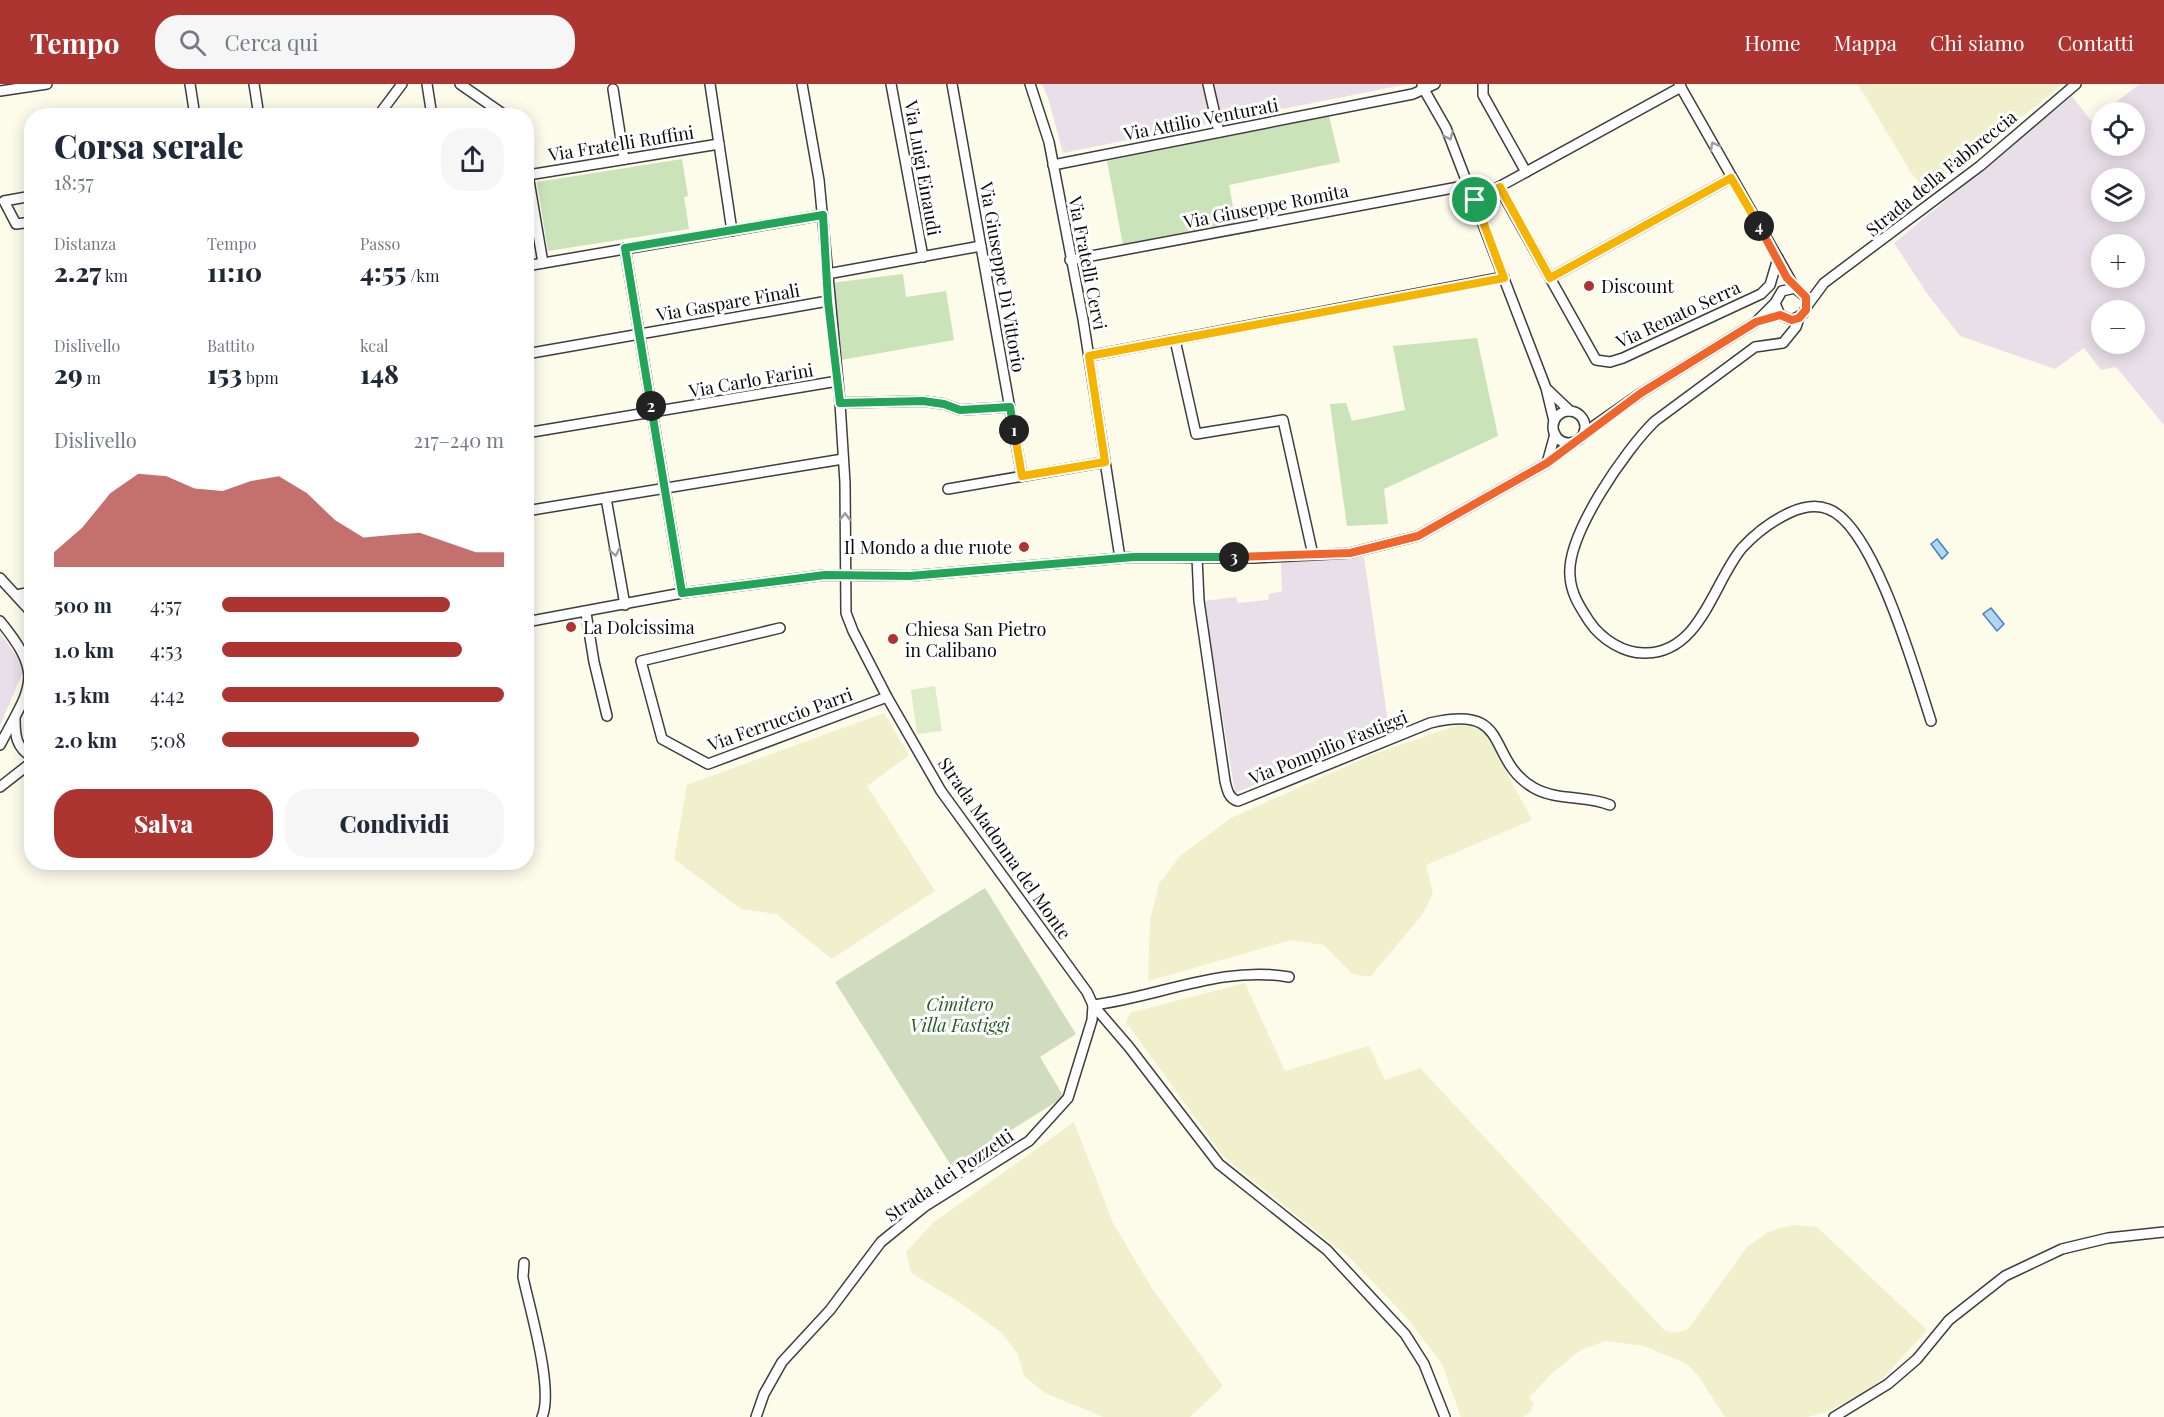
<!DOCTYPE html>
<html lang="it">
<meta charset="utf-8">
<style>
:root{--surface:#fff;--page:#f6f6f7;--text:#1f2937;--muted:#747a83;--accent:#ac3531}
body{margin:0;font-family:"Playfair Display",serif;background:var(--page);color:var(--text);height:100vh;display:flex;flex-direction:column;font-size:22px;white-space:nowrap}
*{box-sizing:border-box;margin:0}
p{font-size:20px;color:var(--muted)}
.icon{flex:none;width:33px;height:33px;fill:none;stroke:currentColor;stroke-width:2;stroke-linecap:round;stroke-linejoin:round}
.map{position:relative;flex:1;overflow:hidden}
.sheet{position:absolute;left:24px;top:24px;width:510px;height:762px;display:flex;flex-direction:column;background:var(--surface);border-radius:24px;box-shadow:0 3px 15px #0003}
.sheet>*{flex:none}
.fabs{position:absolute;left:2091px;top:18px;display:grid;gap:12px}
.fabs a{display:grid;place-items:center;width:54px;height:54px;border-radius:50%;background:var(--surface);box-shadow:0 3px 15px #0003;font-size:30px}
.pin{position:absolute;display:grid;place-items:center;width:51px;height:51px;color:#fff;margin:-26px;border:3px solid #fff;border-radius:50%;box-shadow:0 2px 6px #0007}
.km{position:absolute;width:30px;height:30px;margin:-15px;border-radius:50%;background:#222;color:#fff;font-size:16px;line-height:30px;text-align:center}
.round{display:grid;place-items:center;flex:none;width:63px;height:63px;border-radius:24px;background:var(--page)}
.overview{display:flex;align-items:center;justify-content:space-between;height:102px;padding:0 30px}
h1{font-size:33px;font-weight:800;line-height:45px}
.figures{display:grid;grid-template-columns:repeat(3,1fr);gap:9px;height:102px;padding:6px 30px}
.figures div{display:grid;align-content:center}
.figures b{font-size:26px;font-weight:800}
.figures small{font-size:16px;font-weight:400}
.figures p{font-size:16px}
.chart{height:168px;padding:12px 30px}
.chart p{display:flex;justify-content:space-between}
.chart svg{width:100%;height:108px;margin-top:6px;fill:var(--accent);opacity:.7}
.primary-button{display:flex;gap:12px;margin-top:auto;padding:12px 30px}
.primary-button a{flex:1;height:69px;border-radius:24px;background:var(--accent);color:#fff;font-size:24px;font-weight:800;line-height:69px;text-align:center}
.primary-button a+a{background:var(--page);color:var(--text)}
ul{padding:0 30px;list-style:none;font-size:20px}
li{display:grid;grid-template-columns:96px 72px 1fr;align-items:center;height:45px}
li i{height:15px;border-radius:8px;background:var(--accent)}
header{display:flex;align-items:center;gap:36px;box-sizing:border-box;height:84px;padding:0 30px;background:var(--accent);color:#fff}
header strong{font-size:28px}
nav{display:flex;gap:33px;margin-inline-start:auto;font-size:21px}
.search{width:420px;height:54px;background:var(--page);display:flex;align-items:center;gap:15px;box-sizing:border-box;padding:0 21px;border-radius:24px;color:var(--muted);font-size:22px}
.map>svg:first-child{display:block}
.industrial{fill:#e9dfe9;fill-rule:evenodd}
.farmland{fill:#f0f0cd}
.green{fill:#cbe3b8}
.cemetery{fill:#d0dcbe}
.pitch{fill:#ddecc9}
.water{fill:#b4d4ef;stroke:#4283bf;stroke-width:1.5}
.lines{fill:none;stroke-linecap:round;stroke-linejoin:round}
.minor-casing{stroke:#3e3e3e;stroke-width:12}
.minor{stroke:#fff;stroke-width:9}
.oneway{stroke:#9d9d9d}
.split-1-casing{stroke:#fff;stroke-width:12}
.split-2-casing{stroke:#fff;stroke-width:12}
.split-3-casing{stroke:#fff;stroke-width:12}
.split-4-casing{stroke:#fff;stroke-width:12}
.split-5-casing{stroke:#fff;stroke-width:12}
.split-1{stroke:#f5b400;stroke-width:8}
.split-2{stroke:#22a559;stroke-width:8}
.split-3{stroke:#22a559;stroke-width:8}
.split-4{stroke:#f0652b;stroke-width:8}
.split-5{stroke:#f5b400;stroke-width:8}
.poi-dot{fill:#ac3531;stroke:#fff;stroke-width:2}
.labels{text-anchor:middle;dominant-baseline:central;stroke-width:6;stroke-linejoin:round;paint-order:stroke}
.street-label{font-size:18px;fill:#0b0b0b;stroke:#fff}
.poi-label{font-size:18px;fill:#0b0b0b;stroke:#fff;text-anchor:start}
.park-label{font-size:18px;font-style:italic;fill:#295b22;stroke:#fff}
</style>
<header>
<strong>Tempo</strong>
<div class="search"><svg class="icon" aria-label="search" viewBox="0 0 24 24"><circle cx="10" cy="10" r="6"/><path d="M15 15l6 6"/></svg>Cerca qui</div>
<nav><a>Home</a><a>Mappa</a><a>Chi siamo</a><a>Contatti</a></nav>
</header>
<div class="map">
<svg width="2164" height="1333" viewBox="0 0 2164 1333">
<rect width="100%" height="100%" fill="#fdfbea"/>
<g class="industrial">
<path d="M1042,0H1408L1063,69L1048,14Z"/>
<path d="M2140,0H2164V341L2116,283L2101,286L2084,264L2055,285L1960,252L1926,208L1894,159L2072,12L2091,37L2101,29L2102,62H2134V28H2102ZM2102,94H2134V128H2102ZM2134,160V194H2102V160ZM2102,226H2134V260H2102Z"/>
<path d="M1364,473L1389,645L1235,709L1204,517L1236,513L1238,519L1268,516L1269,510L1282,507L1281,479Z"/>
<path d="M0,549L22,580V590L0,642Z"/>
</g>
<g class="farmland">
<path d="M1858,0H2063L1937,101L1928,102L1920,99L1912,90Z"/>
<path d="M884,629L909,671L867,702L935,807L832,875L776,830L741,825L674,775L687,701Z"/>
<path d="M1458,641L1474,642L1486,650L1532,736L1426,781L1433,809L1422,831L1370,893L1353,890L1324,861L1291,856L1148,897L1150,837L1159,800L1180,772L1231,734L1374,670Z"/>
<path d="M1245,899L1285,987L1369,962L1385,996L1420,984L1664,1246L1676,1249L1688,1245L1747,1163L1768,1148L1792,1141L1817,1143L1927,1246L1885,1292L1863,1311L1823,1329L1807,1333H1725L1697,1290L1687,1280L1644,1262L1605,1257L1581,1266L1551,1290L1529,1314L1534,1320L1528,1330L1523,1333H1461L1442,1280L1407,1234L1350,1174L1224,1073L1126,938L1130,929Z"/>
<path d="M1074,1038L1113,1139L1151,1203L1223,1302L1190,1333H1103L1045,1309L1025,1293L1017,1269L1001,1248L959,1218L911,1189L906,1168L934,1138Z"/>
</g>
<g class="green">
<path d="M1329,32L1340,78L1229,101L1236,140L1123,161L1107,77Z"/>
<path d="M682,75L688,112L684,113L689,145L548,167L537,98Z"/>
<path d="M903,190L906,213L946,207L954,256L841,276L831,224L835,218L831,199Z"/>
<path d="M1477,254L1498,352L1384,405L1388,440L1347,442L1330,320L1346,319L1352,337L1405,326L1393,262Z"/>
</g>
<path class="cemetery" d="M985,804L1076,950L1040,973L1064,1013L952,1083L835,898Z"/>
<path class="pitch" d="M935,602L942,647L917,650L911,606Z"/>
<g class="water">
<path d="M1937,455L1948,469L1942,475L1931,460Z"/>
<path d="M1991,524L2004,540L1997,547L1983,530Z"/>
</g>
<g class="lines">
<g class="minor-casing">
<g id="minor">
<path d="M190,0L195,32"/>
<path d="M254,0L259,32"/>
<path d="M427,0L432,32"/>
<path d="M460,0L506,32"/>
<path d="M710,0L732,147"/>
<path d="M802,0L819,96L840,319L845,399L846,529L853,547L887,613L941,707L1087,908L1093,921L1129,963L1219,1080L1327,1166L1405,1250L1424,1280L1445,1333"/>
<path d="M891,0L923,173"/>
<path d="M952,0L1022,392"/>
<path d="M1030,0L1049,58L1083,235L1120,474"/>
<path d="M1208,0L1219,48"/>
<path d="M1483,0V11L1526,88"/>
<path d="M1679,0L1795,204"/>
<path d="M1422,2L1446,44L1546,304L1554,337"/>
<path d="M613,5L624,75"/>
<path d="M0,7L47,0"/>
<path d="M378,32L402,0"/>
<path d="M526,79L543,179"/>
<path d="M1053,81L1413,10L1435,0"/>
<path d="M528,91L719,60"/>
<path d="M1499,103L1596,276L1610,278L1623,274L1761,210L1770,201L1778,174"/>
<path d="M32,112L4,117L16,140L32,138"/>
<path d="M1475,116L1681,3"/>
<path d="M625,164L682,509"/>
<path d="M1070,176L1469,101"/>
<path d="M526,182L823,131"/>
<path d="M827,190L981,162"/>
<path d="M1550,194L1731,94"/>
<path d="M1807,222L1824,199L1980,82L2076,0"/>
<path d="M1799,234L1796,243L1783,259L1755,263L1655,337C1626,365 1566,451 1570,492C1571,510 1580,523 1589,537C1601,555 1624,570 1646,569C1701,568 1713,499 1742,464C1755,450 1772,437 1789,429C1802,423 1815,420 1828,425C1874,441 1916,591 1931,637"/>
<path d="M1175,256L1196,350L1283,336L1313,471"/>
<path d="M526,270L828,217"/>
<path d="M1089,272L1504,193"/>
<path d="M1548,306L1570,327"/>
<path d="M840,319L923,317L944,320L960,326L1010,323"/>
<circle cx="1569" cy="343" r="16"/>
<path d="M526,349L838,297"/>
<path d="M1584,349L1641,309L1756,238L1775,219L1782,207L1795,204L1806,213L1807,222L1803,230L1792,236L1780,231L1775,219"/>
<path d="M1547,379L1555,350"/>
<path d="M948,405L1105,378"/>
<path d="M606,414L625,521"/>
<path d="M526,427L843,375"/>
<path d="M1197,473L1199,517L1225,697C1227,706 1229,715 1238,717L1430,639C1514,619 1484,675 1534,704C1557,717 1586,711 1610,721"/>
<path d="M0,494L32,529"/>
<path d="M16,511L32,508"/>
<path d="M586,529L594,578L607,632"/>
<path d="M0,537C46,593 30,603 0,661"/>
<path d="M526,538L682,509L825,491L910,492L1134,473L1254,474L1350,469L1418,452L1547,379L1571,359"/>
<path d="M780,544L641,577L662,655L708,680L887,613"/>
<path d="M15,635C15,651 16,664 32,673"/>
<path d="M0,703L32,678"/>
<path d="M1093,921C1158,913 1223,881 1289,893"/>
<path d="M524,1179L523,1193C530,1226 554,1305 542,1333"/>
<path d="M756,1333L764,1310L782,1278L830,1226L881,1158L924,1123L1029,1057L1068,1014L1092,936L1093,921"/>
<path d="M1834,1333L1888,1300L1917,1275L1949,1236L2005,1192L2062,1165L2108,1154L2164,1148"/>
</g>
</g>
<use href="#minor" class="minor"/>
</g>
<defs><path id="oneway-chevron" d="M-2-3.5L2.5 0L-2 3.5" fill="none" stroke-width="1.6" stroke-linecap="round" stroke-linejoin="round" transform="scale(1.5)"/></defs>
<g class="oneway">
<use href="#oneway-chevron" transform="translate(1449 52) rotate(67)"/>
<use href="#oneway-chevron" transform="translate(1714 62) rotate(-119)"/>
<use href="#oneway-chevron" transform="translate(845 433) rotate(-89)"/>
<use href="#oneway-chevron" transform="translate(615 468) rotate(79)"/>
</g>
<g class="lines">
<g class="split-1-casing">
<path id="split-1" d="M1014,346L1022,392L1105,378L1089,272L1504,194L1475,116"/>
</g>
<g class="split-2-casing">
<path id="split-2" d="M651,322L625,164L823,131L828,217L840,319L923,317L944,320L960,326L1010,323L1014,346"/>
</g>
<g class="split-3-casing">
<path id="split-3" d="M651,322L682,509L825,491L910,492L1134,473H1234"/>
</g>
<g class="split-4-casing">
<path id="split-4" d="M1234,473L1350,469L1418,452L1547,379L1641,309L1756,238L1780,231L1792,236L1799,234L1806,226V213L1787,194L1759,142"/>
</g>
<g class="split-5-casing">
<path id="split-5" d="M1475,116L1500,103L1550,194L1731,94L1759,142"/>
</g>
<use href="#split-1" class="split-1"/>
<use href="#split-2" class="split-2"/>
<use href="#split-3" class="split-3"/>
<use href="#split-4" class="split-4"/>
<use href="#split-5" class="split-5"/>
</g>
<g class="poi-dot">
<circle cx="1589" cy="202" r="6"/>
<circle cx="1024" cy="463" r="6"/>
<circle cx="571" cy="543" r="6"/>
<circle cx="893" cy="555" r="6"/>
</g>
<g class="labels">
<g class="street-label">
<text transform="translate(1201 35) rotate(-11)">Via Attilio Venturati</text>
<text transform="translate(621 59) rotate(-9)">Via Fratelli Ruffini</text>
<text transform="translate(923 84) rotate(80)">Via Luigi Einaudi</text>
<text transform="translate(1941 89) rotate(-39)">Strada della Fabbreccia</text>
<text transform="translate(1266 122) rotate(-11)">Via Giuseppe Romita</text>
<text transform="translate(1088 179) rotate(79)">Via Fratelli Cervi</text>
<text transform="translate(1003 193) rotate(80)">Via Giuseppe Di Vittorio</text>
<text transform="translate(728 218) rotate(-10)">Via Gaspare Finali</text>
<text transform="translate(1678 230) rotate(-25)">Via Renato Serra</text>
<text transform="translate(751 296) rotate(-10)">Via Carlo Farini</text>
<text transform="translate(780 635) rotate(-20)">Via Ferruccio Parri</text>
<text transform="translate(1328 663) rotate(-22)">Via Pompilio Fastiggi</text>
<text transform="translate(1005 764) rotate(55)">Strada Madonna del Monte</text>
<text transform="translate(949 1091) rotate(-34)">Strada dei Pozzetti</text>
</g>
<g class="poi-label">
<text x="1601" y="202">Discount</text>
<text x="1012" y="463" text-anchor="end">Il Mondo a due ruote</text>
<text x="583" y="543">La Dolcissima</text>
<text x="905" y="545">Chiesa San Pietro<tspan x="905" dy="21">in Calibano</tspan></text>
</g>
<g class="park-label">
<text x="960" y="920">Cimitero<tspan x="960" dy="21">Villa Fastiggi</tspan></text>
</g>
</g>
</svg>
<div class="fabs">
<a><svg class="icon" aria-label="locate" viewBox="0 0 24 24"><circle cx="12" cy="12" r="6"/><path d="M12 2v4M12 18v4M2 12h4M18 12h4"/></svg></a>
<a><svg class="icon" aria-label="layers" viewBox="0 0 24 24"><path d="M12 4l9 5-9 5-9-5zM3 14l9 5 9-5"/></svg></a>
<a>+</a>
<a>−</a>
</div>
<div class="pin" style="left:1475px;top:116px;background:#1e9e55"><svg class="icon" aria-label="arrive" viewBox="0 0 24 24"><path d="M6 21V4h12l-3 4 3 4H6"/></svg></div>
<b class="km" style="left:1014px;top:346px">1</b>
<b class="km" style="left:651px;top:322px">2</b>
<b class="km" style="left:1234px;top:473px">3</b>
<b class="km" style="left:1759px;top:142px">4</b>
<section class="sheet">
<div class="overview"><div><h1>Corsa serale</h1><p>18:57</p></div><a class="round"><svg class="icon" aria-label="share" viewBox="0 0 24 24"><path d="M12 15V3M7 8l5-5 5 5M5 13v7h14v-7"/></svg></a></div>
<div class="figures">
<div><p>Distanza</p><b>2.27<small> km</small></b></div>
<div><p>Tempo</p><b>11:10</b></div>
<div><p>Passo</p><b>4:55<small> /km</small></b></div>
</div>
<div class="figures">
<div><p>Dislivello</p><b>29<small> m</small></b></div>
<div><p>Battito</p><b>153<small> bpm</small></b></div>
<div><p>kcal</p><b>148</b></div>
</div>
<div class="chart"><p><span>Dislivello</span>217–240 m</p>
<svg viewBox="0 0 160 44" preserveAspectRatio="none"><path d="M0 44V38L10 28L20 14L30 6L40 7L50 12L60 13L70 9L80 7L90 14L100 25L110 32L120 31L130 30L140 34L150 38L160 38V44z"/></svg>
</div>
<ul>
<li><b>500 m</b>4:57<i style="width:81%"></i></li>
<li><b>1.0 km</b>4:53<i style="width:85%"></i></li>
<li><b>1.5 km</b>4:42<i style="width:100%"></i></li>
<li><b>2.0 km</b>5:08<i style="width:70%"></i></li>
</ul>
<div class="primary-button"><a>Salva</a><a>Condividi</a></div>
</section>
</div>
